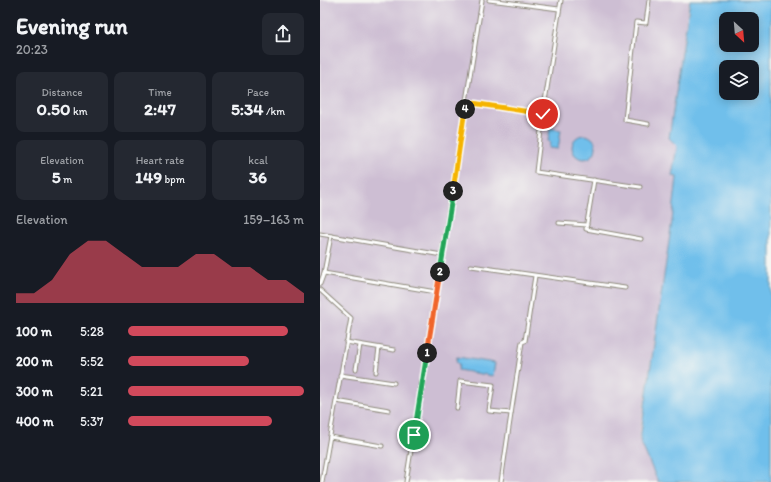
<!DOCTYPE html>
<meta charset="utf-8">
<style>
:root{--surface:#171b24;--page:#242831;--text:#f1f3f6;--muted:#9ea1a6;--accent:#d1495b}
body{margin:0;font-family:Itim,sans-serif;background:var(--page);color:var(--text);height:100vh;display:flex;flex-direction:column;font-size:15px;white-space:nowrap}
*{box-sizing:border-box;margin:0}
p{font-size:13px;color:var(--muted)}
.icon{flex:none;width:22px;height:22px;fill:none;stroke:currentColor;stroke-width:2;stroke-linecap:round;stroke-linejoin:round}
.map{position:relative;flex:1;overflow:hidden}
.side{display:flex;flex-direction:column;background:var(--surface);width:320px}
.side>*{flex:none}
.needle{width:26px;rotate:154deg}
.fabs{position:absolute;left:399px;top:12px;display:grid;gap:8px}
.fabs a{display:grid;place-items:center;width:40px;height:40px;border-radius:8px;background:var(--surface);box-shadow:0 2px 10px #0003;font-size:20px}
.pin{position:absolute;display:grid;place-items:center;width:34px;height:34px;color:#fff;margin:-17px;border:2px solid #fff;border-radius:50%;box-shadow:0 1px 4px #0007}
.km{position:absolute;width:20px;height:20px;margin:-10px;border-radius:50%;background:#222;color:#fff;font-size:11px;line-height:20px;text-align:center}
.round{display:grid;place-items:center;flex:none;width:42px;height:42px;border-radius:8px;background:var(--page)}
.summary{display:flex;align-items:center;justify-content:space-between;height:68px;padding:0 16px}
h1{font-size:22px;font-weight:700;line-height:30px}
.stats{display:grid;grid-template-columns:repeat(3,1fr);gap:6px;height:68px;padding:4px 16px}
.stats div{display:grid;align-content:center;border-radius:8px;background:var(--page);text-align:center}
.stats b{font-size:17px;font-weight:700}
.stats small{font-size:11px;font-weight:400}
.stats p{font-size:11px}
.chart{height:112px;padding:8px 16px}
.chart p{display:flex;justify-content:space-between}
.chart svg{width:100%;height:72px;margin-top:4px;fill:var(--accent);opacity:.7}
ul{padding:0 16px;list-style:none;font-size:13px}
li{display:grid;grid-template-columns:64px 48px 1fr;align-items:center;height:30px}
li i{height:10px;border-radius:5px;background:var(--accent)}
main{display:flex;flex:1;min-height:0}
.map>svg:first-child{display:block}
.industrial{fill:#cdbed3}
.water{fill:#70bfeb;stroke:#4e758b;fill-rule:evenodd}
.lines{fill:none;stroke-linecap:round;stroke-linejoin:round}
.service-casing{stroke:#8c8879;stroke-width:5}
.service{stroke:#fff;stroke-width:3}
.split-1-casing{stroke:#fff;stroke-width:8}
.split-2-casing{stroke:#fff;stroke-width:8}
.split-3-casing{stroke:#fff;stroke-width:8}
.split-4-casing{stroke:#fff;stroke-width:8}
.split-5-casing{stroke:#fff;stroke-width:8}
.split-1{stroke:#22a559;stroke-width:5}
.split-2{stroke:#f0652b;stroke-width:5}
.split-3{stroke:#22a559;stroke-width:5}
.split-4{stroke:#f5b400;stroke-width:5}
.split-5{stroke:#f5b400;stroke-width:5}
</style>
<main>
<section class="side">
<div class="summary"><div><h1>Evening run</h1><p>20:23</p></div><a class="round"><svg class="icon" aria-label="share" viewBox="0 0 24 24"><path d="M12 15V3M7 8l5-5 5 5M5 13v7h14v-7"/></svg></a></div>
<div class="stats">
<div><p>Distance</p><b>0.50<small> km</small></b></div>
<div><p>Time</p><b>2:47</b></div>
<div><p>Pace</p><b>5:34<small> /km</small></b></div>
</div>
<div class="stats">
<div><p>Elevation</p><b>5<small> m</small></b></div>
<div><p>Heart rate</p><b>149<small> bpm</small></b></div>
<div><p>kcal</p><b>36</b></div>
</div>
<div class="chart"><p><span>Elevation</span>159–163 m</p>
<svg viewBox="0 0 160 44" preserveAspectRatio="none"><path d="M0 44V38L10 38L20 30L30 14L40 6L50 6L60 14L70 22L80 22L90 22L100 14L110 14L120 22L130 22L140 30L150 30L160 38V44z"/></svg>
</div>
<ul>
<li><b>100 m</b>5:28<i style="width:91%"></i></li>
<li><b>200 m</b>5:52<i style="width:69%"></i></li>
<li><b>300 m</b>5:21<i style="width:100%"></i></li>
<li><b>400 m</b>5:37<i style="width:82%"></i></li>
</ul>
</section>
<div class="map">
<svg width="451" height="482" viewBox="0 0 451 482">
<rect width="100%" height="100%" fill="#f6f6f2"/>
<filter id="ink" filterUnits="userSpaceOnUse"><feTurbulence type="fractalNoise" baseFrequency=".025" numOctaves="2"/><feDisplacementMap in="SourceGraphic" scale="8" xChannelSelector="R" yChannelSelector="G"/><feConvolveMatrix kernelMatrix="1 2 1 2 8 2 1 2 1" color-interpolation-filters="sRGB"/></filter>
<filter id="wash" filterUnits="userSpaceOnUse"><feTurbulence type="fractalNoise" baseFrequency=".012" numOctaves="4" result="noise"/><feDisplacementMap in="SourceGraphic" scale="16" xChannelSelector="R" yChannelSelector="G"/><feGaussianBlur stdDeviation="0.9" result="paint"/><feColorMatrix in="noise" values="0 0 0 0 0 0 0 0 0 0 0 0 0 0 0 0 0 1.4 0 .05"/><feComposite in="paint" operator="in"/></filter>
<g filter="url(#wash)">
<rect width="100%" height="100%" fill="#ede4c7"/>
<path class="industrial" d="M0,0H369L349,138L357,145L352,176L357,177L352,221L319,439L338,482H0Z"/>
<g class="water">
<path d="M370,0H451V482H338L320,440L352,221L357,177L352,176L357,146L349,138ZM406,19H432V45H406ZM406,67H432V93H406Z"/>
<path d="M230,128L241,130L238,149L229,148L230,142L228,141Z"/>
<circle cx="264" cy="147" r="12"/>
<path d="M137,357L175,363L173,376L138,370L139,364L136,362Z"/>
</g>
</g>
<g filter="url(#ink)">
<g class="lines">
<g class="service-casing">
<g id="service">
<path d="M169,0L239,9"/>
<path d="M147,102L223,114L241,0"/>
<path d="M223,114L216,172L320,187"/>
<path d="M328,124L305,120L316,22L326,23L329,0"/>
<path d="M274,180L266,229L321,239"/>
<path d="M239,223L267,225"/>
<path d="M0,234L122,255"/>
<path d="M151,266L305,288"/>
<path d="M4,273L116,292"/>
<path d="M0,284L4,273L11,236"/>
<path d="M0,290L31,318L16,401L2,482"/>
<path d="M26,342L74,350"/>
<path d="M36,369L40,345"/>
<path d="M56,372L59,348"/>
<path d="M20,375L74,383"/>
<path d="M16,401L69,410"/>
<path d="M137,408L140,381L173,385L169,411L191,413"/>
<path d="M10,437L62,446"/>
<path d="M86,482L162,0"/>
<path d="M181,482L188,434L202,342L205,341L215,276"/>
</g>
</g>
<use href="#service" class="service"/>
</g>
</g>
<g class="lines" filter="url(#ink)">
<g class="split-1-casing">
<path id="split-1" d="M94,435L107,353"/>
</g>
<g class="split-2-casing">
<path id="split-2" d="M107,353L120,272"/>
</g>
<g class="split-3-casing">
<path id="split-3" d="M120,272L133,191"/>
</g>
<g class="split-4-casing">
<path id="split-4" d="M133,191L145,109"/>
</g>
<g class="split-5-casing">
<path id="split-5" d="M145,109L146,102L223,114"/>
</g>
<use href="#split-1" class="split-1"/>
<use href="#split-2" class="split-2"/>
<use href="#split-3" class="split-3"/>
<use href="#split-4" class="split-4"/>
<use href="#split-5" class="split-5"/>
</g>
</svg>
<div class="fabs">
<a><svg class="needle" viewBox="-14 -14 28 28"><path d="M0-13l5 13h-10z" fill="#e53935"/><path d="M0 13l5-13h-10z" fill="#9ea1a6"/></svg></a>
<a><svg class="icon" aria-label="layers" viewBox="0 0 24 24"><path d="M12 4l9 5-9 5-9-5zM3 14l9 5 9-5"/></svg></a>
</div>
<div class="pin" style="left:94px;top:435px;background:#1e9e55"><svg class="icon" aria-label="arrive" viewBox="0 0 24 24"><path d="M6 21V4h12l-3 4 3 4H6"/></svg></div>
<div class="pin" style="left:223px;top:114px;background:#d93025"><svg class="icon" aria-label="check" viewBox="0 0 24 24"><path d="M5 12l5 5 9-10"/></svg></div>
<b class="km" style="left:107px;top:353px">1</b>
<b class="km" style="left:120px;top:272px">2</b>
<b class="km" style="left:133px;top:191px">3</b>
<b class="km" style="left:145px;top:109px">4</b>
</div>
</main>
